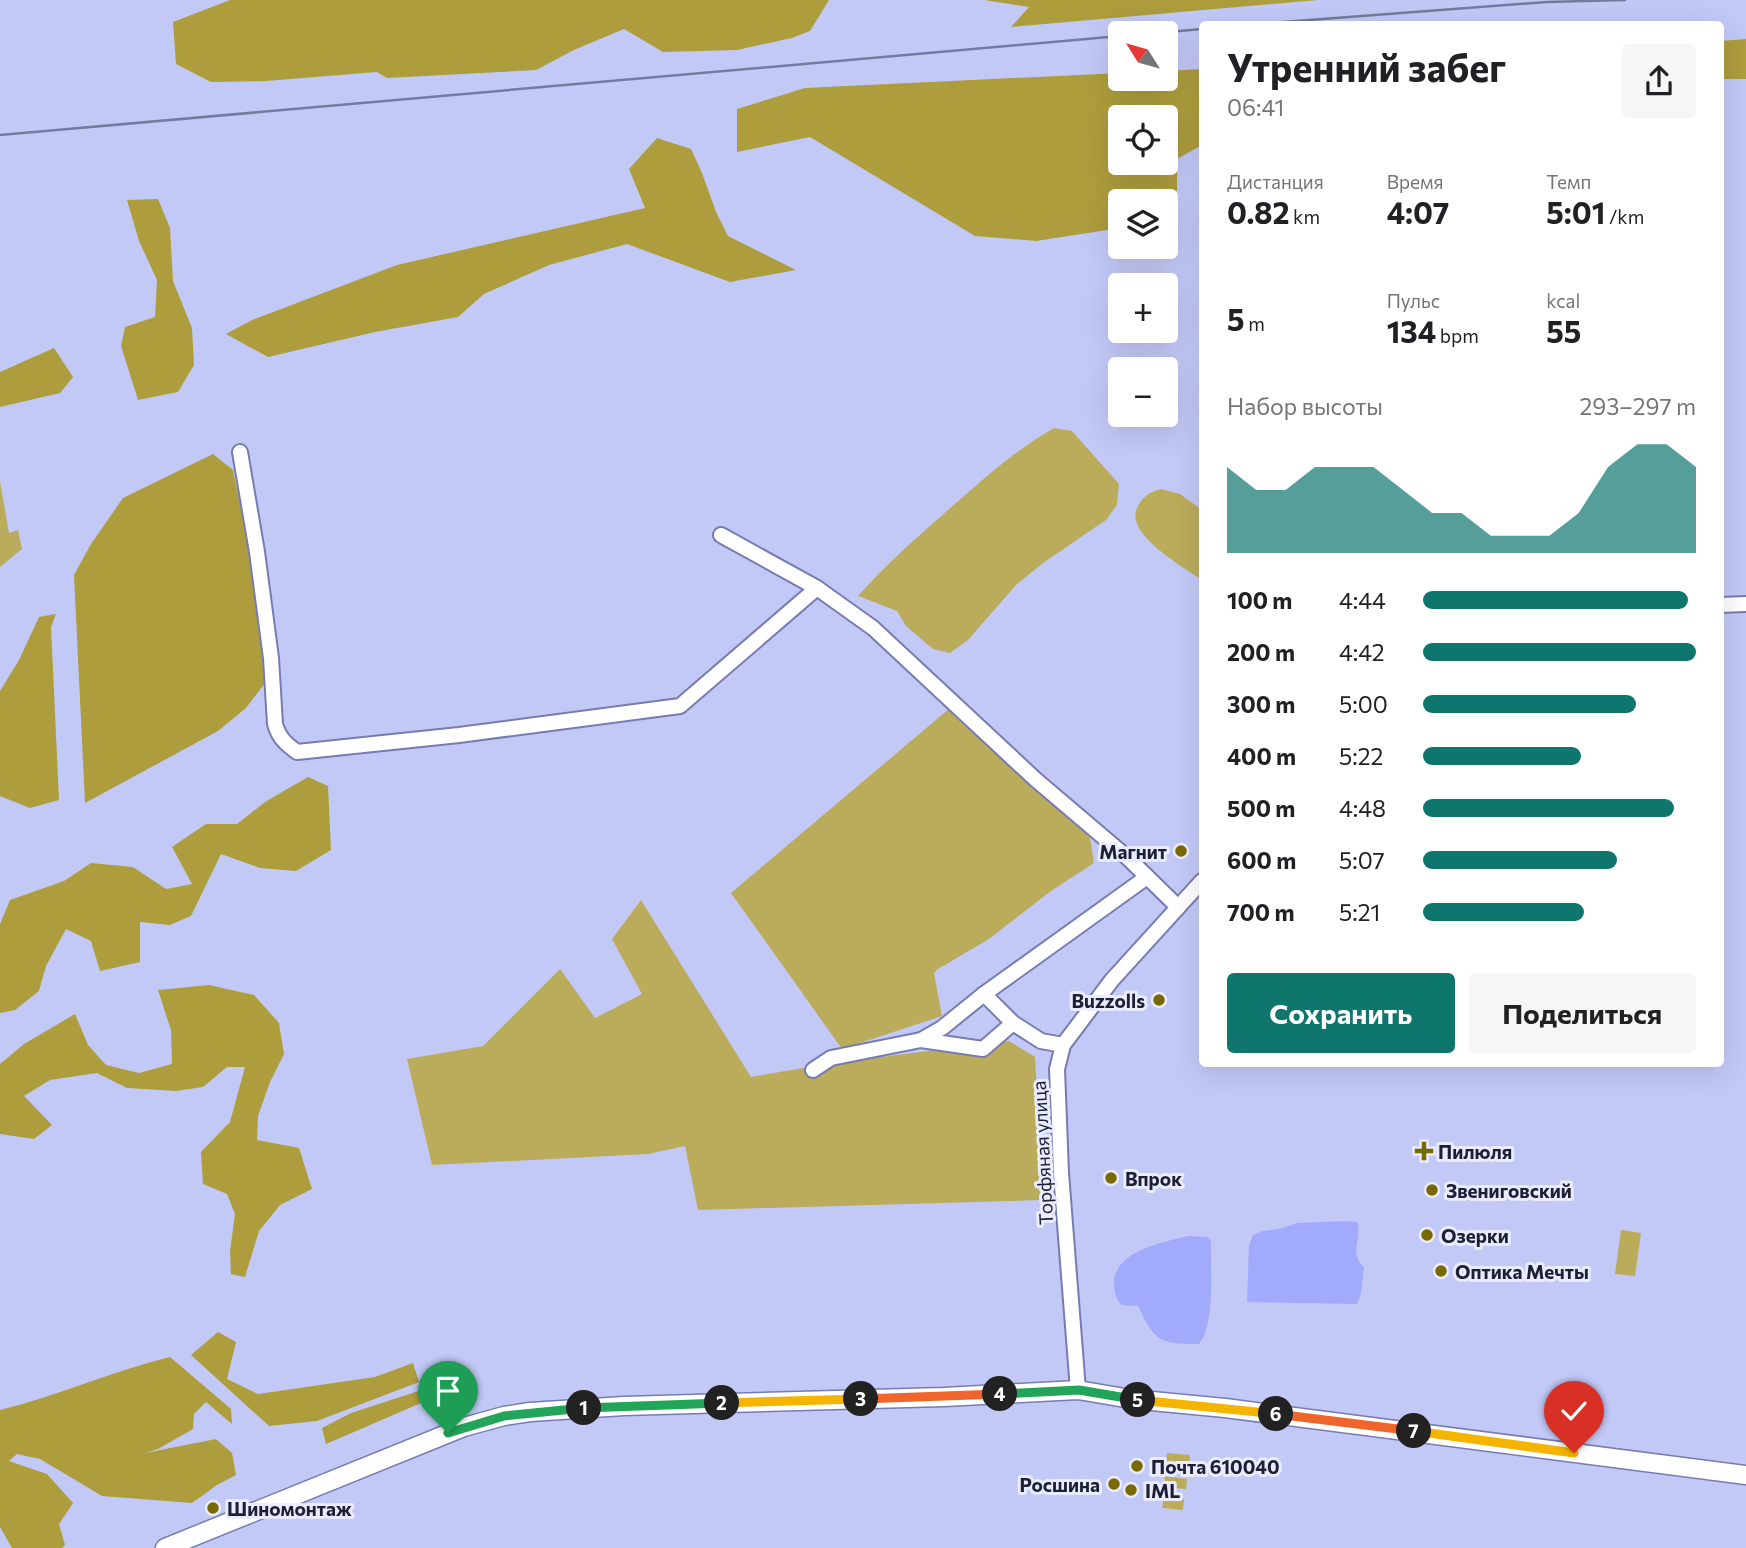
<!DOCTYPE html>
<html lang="ru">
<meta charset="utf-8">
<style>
:root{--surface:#fff;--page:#f6f6f6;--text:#202124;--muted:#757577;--accent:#0f766e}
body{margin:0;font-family:Commissioner,sans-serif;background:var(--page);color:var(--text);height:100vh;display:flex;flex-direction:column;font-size:26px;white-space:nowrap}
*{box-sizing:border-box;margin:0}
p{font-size:23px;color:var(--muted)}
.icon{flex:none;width:38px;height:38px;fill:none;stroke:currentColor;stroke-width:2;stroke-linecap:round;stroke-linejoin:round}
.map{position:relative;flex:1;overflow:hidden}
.sheet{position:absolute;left:1199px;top:21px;width:525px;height:1046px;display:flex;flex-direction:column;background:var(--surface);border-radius:7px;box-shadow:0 7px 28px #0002}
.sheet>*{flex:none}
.needle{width:46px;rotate:307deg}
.controls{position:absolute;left:1108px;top:21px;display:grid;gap:14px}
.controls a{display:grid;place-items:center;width:70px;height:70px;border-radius:7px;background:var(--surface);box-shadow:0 7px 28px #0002;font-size:35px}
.pin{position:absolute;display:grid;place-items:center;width:60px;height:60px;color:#fff;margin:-72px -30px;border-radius:50% 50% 50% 0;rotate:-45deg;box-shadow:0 0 7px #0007}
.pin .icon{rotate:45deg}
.km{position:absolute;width:35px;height:35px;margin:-18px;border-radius:50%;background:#222;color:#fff;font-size:19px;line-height:35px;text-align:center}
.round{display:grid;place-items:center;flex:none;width:74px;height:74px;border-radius:7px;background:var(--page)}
.summary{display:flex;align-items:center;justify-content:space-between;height:119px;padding:0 28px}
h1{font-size:38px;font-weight:700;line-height:52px}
.metrics{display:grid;grid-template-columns:repeat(3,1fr);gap:10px;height:119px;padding:7px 28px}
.metrics div{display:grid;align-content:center}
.metrics b{font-size:30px;font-weight:700}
.metrics small{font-size:19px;font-weight:400}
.metrics p{font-size:19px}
.chart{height:196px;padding:14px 28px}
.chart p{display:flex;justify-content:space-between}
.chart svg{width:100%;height:126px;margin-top:7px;fill:var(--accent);opacity:.7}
.action{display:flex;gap:14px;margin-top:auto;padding:14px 28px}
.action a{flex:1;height:80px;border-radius:7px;background:var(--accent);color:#fff;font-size:28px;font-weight:700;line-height:80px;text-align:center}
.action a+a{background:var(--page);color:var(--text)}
ul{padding:0 28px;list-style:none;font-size:23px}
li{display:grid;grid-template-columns:112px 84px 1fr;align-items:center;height:52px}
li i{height:18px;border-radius:9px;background:var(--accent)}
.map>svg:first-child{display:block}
.green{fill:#bbac5c}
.forest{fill:#ae9d3d;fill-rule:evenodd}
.water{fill:#a2aafb}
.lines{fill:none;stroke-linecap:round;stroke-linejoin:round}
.minor-casing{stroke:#767cb1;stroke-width:18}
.major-casing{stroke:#767cb1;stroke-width:21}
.minor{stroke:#fff;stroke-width:14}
.major{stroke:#fff;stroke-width:18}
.rail{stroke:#767b9d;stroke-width:2.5}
.split-1-casing{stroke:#fff;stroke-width:14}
.split-2-casing{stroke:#fff;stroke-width:14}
.split-3-casing{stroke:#fff;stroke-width:14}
.split-4-casing{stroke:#fff;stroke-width:14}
.split-5-casing{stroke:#fff;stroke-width:14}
.split-6-casing{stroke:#fff;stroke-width:14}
.split-7-casing{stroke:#fff;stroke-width:14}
.split-8-casing{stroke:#fff;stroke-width:14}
.split-1{stroke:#22a559;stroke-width:9}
.split-2{stroke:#22a559;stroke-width:9}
.split-3{stroke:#f5b400;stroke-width:9}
.split-4{stroke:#f0652b;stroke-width:9}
.split-5{stroke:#22a559;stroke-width:9}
.split-6{stroke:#f5b400;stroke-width:9}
.split-7{stroke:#f0652b;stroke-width:9}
.split-8{stroke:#f5b400;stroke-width:9}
.poi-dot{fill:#786900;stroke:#e9ecfe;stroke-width:2.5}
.labels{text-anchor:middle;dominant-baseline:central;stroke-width:6;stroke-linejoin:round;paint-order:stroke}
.poi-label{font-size:19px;font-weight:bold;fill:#1d1f34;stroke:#e9ecfe;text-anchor:start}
.street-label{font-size:19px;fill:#1d1f34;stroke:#e9ecfe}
</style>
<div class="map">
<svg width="1746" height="1548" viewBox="0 0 1746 1548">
<rect width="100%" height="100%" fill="#c3c9f7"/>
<g class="green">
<path d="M1054,428L1072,431L1119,484L1117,505L1106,520L1043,563L1016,585L968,640L950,653L933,649L906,626L897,611L858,596C888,562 922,533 956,503C987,476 1017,449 1054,428Z"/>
<path d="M0,481L9,533L18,530L22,549L0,567Z"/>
<path d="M1161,489L1180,494L1202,510V580C1184,567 1125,535 1137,508C1142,497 1149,492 1161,489Z"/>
<path d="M950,708L1090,837L1094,863L1051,891L989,939L938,969L934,973L942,1016L842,1049L731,893Z"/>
<path d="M641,900L751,1077L832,1063L1009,1041L1035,1057L1043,1200L698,1210L685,1146L648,1154L432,1165L407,1059L483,1046L560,969L595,1018L642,994L612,939Z"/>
<path d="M1621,1230L1641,1233L1635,1276L1615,1274Z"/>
<path d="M1167,1453L1190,1455L1189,1466L1166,1464Z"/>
<path d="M1165,1476L1187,1479L1186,1489L1164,1487Z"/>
<path d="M1164,1497L1184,1499L1183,1510L1162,1508Z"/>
</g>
<g class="forest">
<path d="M230,0H829L810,31L792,38L737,50L663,52L624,29L574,50L536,70L387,78L377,72L266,81L211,82L176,64L173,22Z"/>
<path d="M984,0H1318L1011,27L1029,7Z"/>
<path d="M1746,39V79H1720V41Z"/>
<path d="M1202,69V145L1177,159V190L1166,205V201H1120V228L1036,241L975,236L810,137L737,152V109L805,88L1120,73V79H1166V71ZM1120,117H1166V163H1120Z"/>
<path d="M657,138L691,149L702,173L716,212L728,236L796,270L730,282L627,244L549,265L484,294L458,317L375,332L268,357L226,334L252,320L397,265L645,208L629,169Z"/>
<path d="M158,199L170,228L173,281L192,328L194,365L178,392L138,400L121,346L125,327L155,317L157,280L139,241L127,200Z"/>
<path d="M54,348L73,377L60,393L0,407V372Z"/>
<path d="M213,454L233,470L245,529L268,679L246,708L218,731L85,803L74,575L91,544L123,498Z"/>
<path d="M56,614L51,627L59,800L30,808L0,796V691L19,660L39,617Z"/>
<path d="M308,777L328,786L331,850L296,871L260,868L221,854L191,916L170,925L140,922V962L100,971L91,941L66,929L46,966L39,991L15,1010L0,1013V924L10,900L64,881L91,863L133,867L166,889L192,884L172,847L206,824H237L265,802Z"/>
<path d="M209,985L254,995L279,1023L284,1054L270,1082L258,1116L257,1140L299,1148L312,1189L280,1205L259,1231L245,1277L231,1274L230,1251L235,1214L227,1194L203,1184L201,1152L230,1122L245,1067H227L203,1087L176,1091L127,1088L97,1073L50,1080L24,1096L52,1125L34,1139L0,1134V1064L24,1044L75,1014L88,1045L106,1065L139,1073L172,1064L171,1030L158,990Z"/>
<path d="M218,1332L236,1342L227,1379L258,1394L375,1377L413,1363L419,1382L317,1421L269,1426L191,1355Z"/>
<path d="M170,1357L231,1409L232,1424L206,1402L194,1414L193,1429L158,1449L145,1453L216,1439L232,1453L236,1475L217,1485L192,1503L102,1496L40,1459L17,1454L9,1461L47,1474L73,1503L59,1524L65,1545L62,1548H12L0,1527V1410C58,1396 112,1371 170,1357Z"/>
<path d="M437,1385H456L435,1397L326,1444L322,1428L351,1413Z"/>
</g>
<g class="water">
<path d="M1347,1221L1357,1222C1363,1239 1348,1253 1364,1267L1361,1293L1357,1304L1247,1302L1249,1245L1253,1235L1263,1231L1279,1229L1297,1223Z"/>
<path d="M1188,1236L1207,1237L1211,1241C1210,1270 1216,1322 1199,1344C1158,1344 1155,1341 1138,1306L1122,1305C1116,1300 1115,1293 1114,1285C1112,1251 1164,1242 1188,1236Z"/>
</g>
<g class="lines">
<g class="minor-casing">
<g id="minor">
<path d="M240,452L257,552L271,658L275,724C279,738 286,744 297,752L459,735L680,706L817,588"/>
<path d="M721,535L817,588L873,628L1035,779L1129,859L1178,907"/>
<path d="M1720,605L1746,604"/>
<path d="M921,1040L942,1028L984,994"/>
<path d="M1063,1045L1041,1041L1013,1023L984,994L1147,877"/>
<path d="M813,1070L831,1058L921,1040L983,1049L1013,1023"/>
<path d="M1078,1390L1061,1173L1057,1069L1063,1045L1112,980L1202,881"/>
</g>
</g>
<g class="major-casing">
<path id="major" d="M165,1548L464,1427L504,1416L530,1412L624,1406L944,1397L1078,1390L1131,1399L1225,1408L1746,1475"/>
</g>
<use href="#minor" class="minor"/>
<use href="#major" class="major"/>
<g class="rail">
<path d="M1256,24L1547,2L1625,0"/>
<path d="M1157,33L1202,29"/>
<path d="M0,135L1120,36"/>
</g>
</g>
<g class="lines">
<g class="split-1-casing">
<path id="split-1" d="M448,1433L504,1416L584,1408"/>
</g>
<g class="split-2-casing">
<path id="split-2" d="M584,1408L722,1403"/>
</g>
<g class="split-3-casing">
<path id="split-3" d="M722,1403L861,1399"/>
</g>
<g class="split-4-casing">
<path id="split-4" d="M861,1399L1000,1394"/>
</g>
<g class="split-5-casing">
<path id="split-5" d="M1000,1394L1079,1390L1138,1400"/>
</g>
<g class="split-6-casing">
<path id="split-6" d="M1138,1400L1276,1414"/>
</g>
<g class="split-7-casing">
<path id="split-7" d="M1276,1414L1414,1431"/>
</g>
<g class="split-8-casing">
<path id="split-8" d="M1414,1431L1574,1453"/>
</g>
<use href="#split-1" class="split-1"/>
<use href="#split-2" class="split-2"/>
<use href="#split-3" class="split-3"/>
<use href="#split-4" class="split-4"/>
<use href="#split-5" class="split-5"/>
<use href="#split-6" class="split-6"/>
<use href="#split-7" class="split-7"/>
<use href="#split-8" class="split-8"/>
</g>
<g class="poi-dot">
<circle cx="1181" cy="851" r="7"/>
<circle cx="1159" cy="1000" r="7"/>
<path d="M1420.5 1140.5h7v7h7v7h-7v7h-7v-7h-7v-7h7z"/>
<circle cx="1111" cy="1178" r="7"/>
<circle cx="1432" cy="1190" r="7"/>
<circle cx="1427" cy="1235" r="7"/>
<circle cx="1441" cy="1271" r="7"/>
<circle cx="1137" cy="1466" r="7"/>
<circle cx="1114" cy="1484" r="7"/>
<circle cx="1131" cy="1490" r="7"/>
<circle cx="213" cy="1508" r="7"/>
</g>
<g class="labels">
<g class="poi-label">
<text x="1167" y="851" text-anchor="end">Магнит</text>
<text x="1145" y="1000" text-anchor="end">Buzzolls</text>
<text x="1438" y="1151">Пилюля</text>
<text x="1125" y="1178">Впрок</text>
<text x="1446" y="1190">Звениговский</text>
<text x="1441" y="1235">Озерки</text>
<text x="1455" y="1271">Оптика Мечты</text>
<text x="1151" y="1466">Почта 610040</text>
<text x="1100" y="1484" text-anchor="end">Росшина</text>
<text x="1145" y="1490">IML</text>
<text x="227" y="1508">Шиномонтаж</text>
</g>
<g class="street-label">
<text transform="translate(1042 1153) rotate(-93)">Торфяная улица</text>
</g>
</g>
</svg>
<div class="controls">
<a><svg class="needle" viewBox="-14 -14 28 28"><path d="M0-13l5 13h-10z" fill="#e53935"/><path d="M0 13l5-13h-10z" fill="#757577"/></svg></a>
<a><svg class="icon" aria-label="locate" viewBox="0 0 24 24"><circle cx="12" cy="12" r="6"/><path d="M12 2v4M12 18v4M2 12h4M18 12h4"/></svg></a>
<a><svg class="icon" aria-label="layers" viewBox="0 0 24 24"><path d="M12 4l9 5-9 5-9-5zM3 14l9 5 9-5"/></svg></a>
<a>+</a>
<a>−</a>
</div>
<div class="pin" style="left:448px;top:1433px;background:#1e9e55"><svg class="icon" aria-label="arrive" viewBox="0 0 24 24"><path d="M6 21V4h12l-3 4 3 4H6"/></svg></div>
<div class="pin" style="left:1574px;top:1453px;background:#d93025"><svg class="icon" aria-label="check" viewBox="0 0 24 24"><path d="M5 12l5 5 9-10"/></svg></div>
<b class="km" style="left:584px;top:1408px">1</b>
<b class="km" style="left:722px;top:1403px">2</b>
<b class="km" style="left:861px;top:1399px">3</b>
<b class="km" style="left:1000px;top:1394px">4</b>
<b class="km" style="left:1138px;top:1400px">5</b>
<b class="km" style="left:1276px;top:1414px">6</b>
<b class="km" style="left:1414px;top:1431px">7</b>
<section class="sheet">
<div class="summary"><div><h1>Утренний забег</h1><p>06:41</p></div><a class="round"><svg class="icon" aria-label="share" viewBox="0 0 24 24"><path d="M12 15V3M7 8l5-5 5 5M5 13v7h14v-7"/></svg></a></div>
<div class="metrics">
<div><p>Дистанция</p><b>0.82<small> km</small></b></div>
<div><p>Время</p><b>4:07</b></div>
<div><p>Темп</p><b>5:01<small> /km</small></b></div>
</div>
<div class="metrics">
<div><b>5<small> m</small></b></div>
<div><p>Пульс</p><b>134<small> bpm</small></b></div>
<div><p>kcal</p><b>55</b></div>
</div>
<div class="chart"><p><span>Набор высоты</span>293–297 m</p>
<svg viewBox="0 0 160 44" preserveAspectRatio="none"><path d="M0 44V14L10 22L20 22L30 14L40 14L50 14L60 22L70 30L80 30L90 38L100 38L110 38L120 30L130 14L140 6L150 6L160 14V44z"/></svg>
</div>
<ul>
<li><b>100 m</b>4:44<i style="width:97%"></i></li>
<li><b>200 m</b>4:42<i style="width:100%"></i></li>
<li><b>300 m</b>5:00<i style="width:78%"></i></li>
<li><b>400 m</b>5:22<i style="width:58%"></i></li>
<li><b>500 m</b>4:48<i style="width:92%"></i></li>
<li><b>600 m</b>5:07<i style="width:71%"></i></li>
<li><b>700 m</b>5:21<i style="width:59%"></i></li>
</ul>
<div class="action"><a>Сохранить</a><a>Поделиться</a></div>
</section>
</div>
